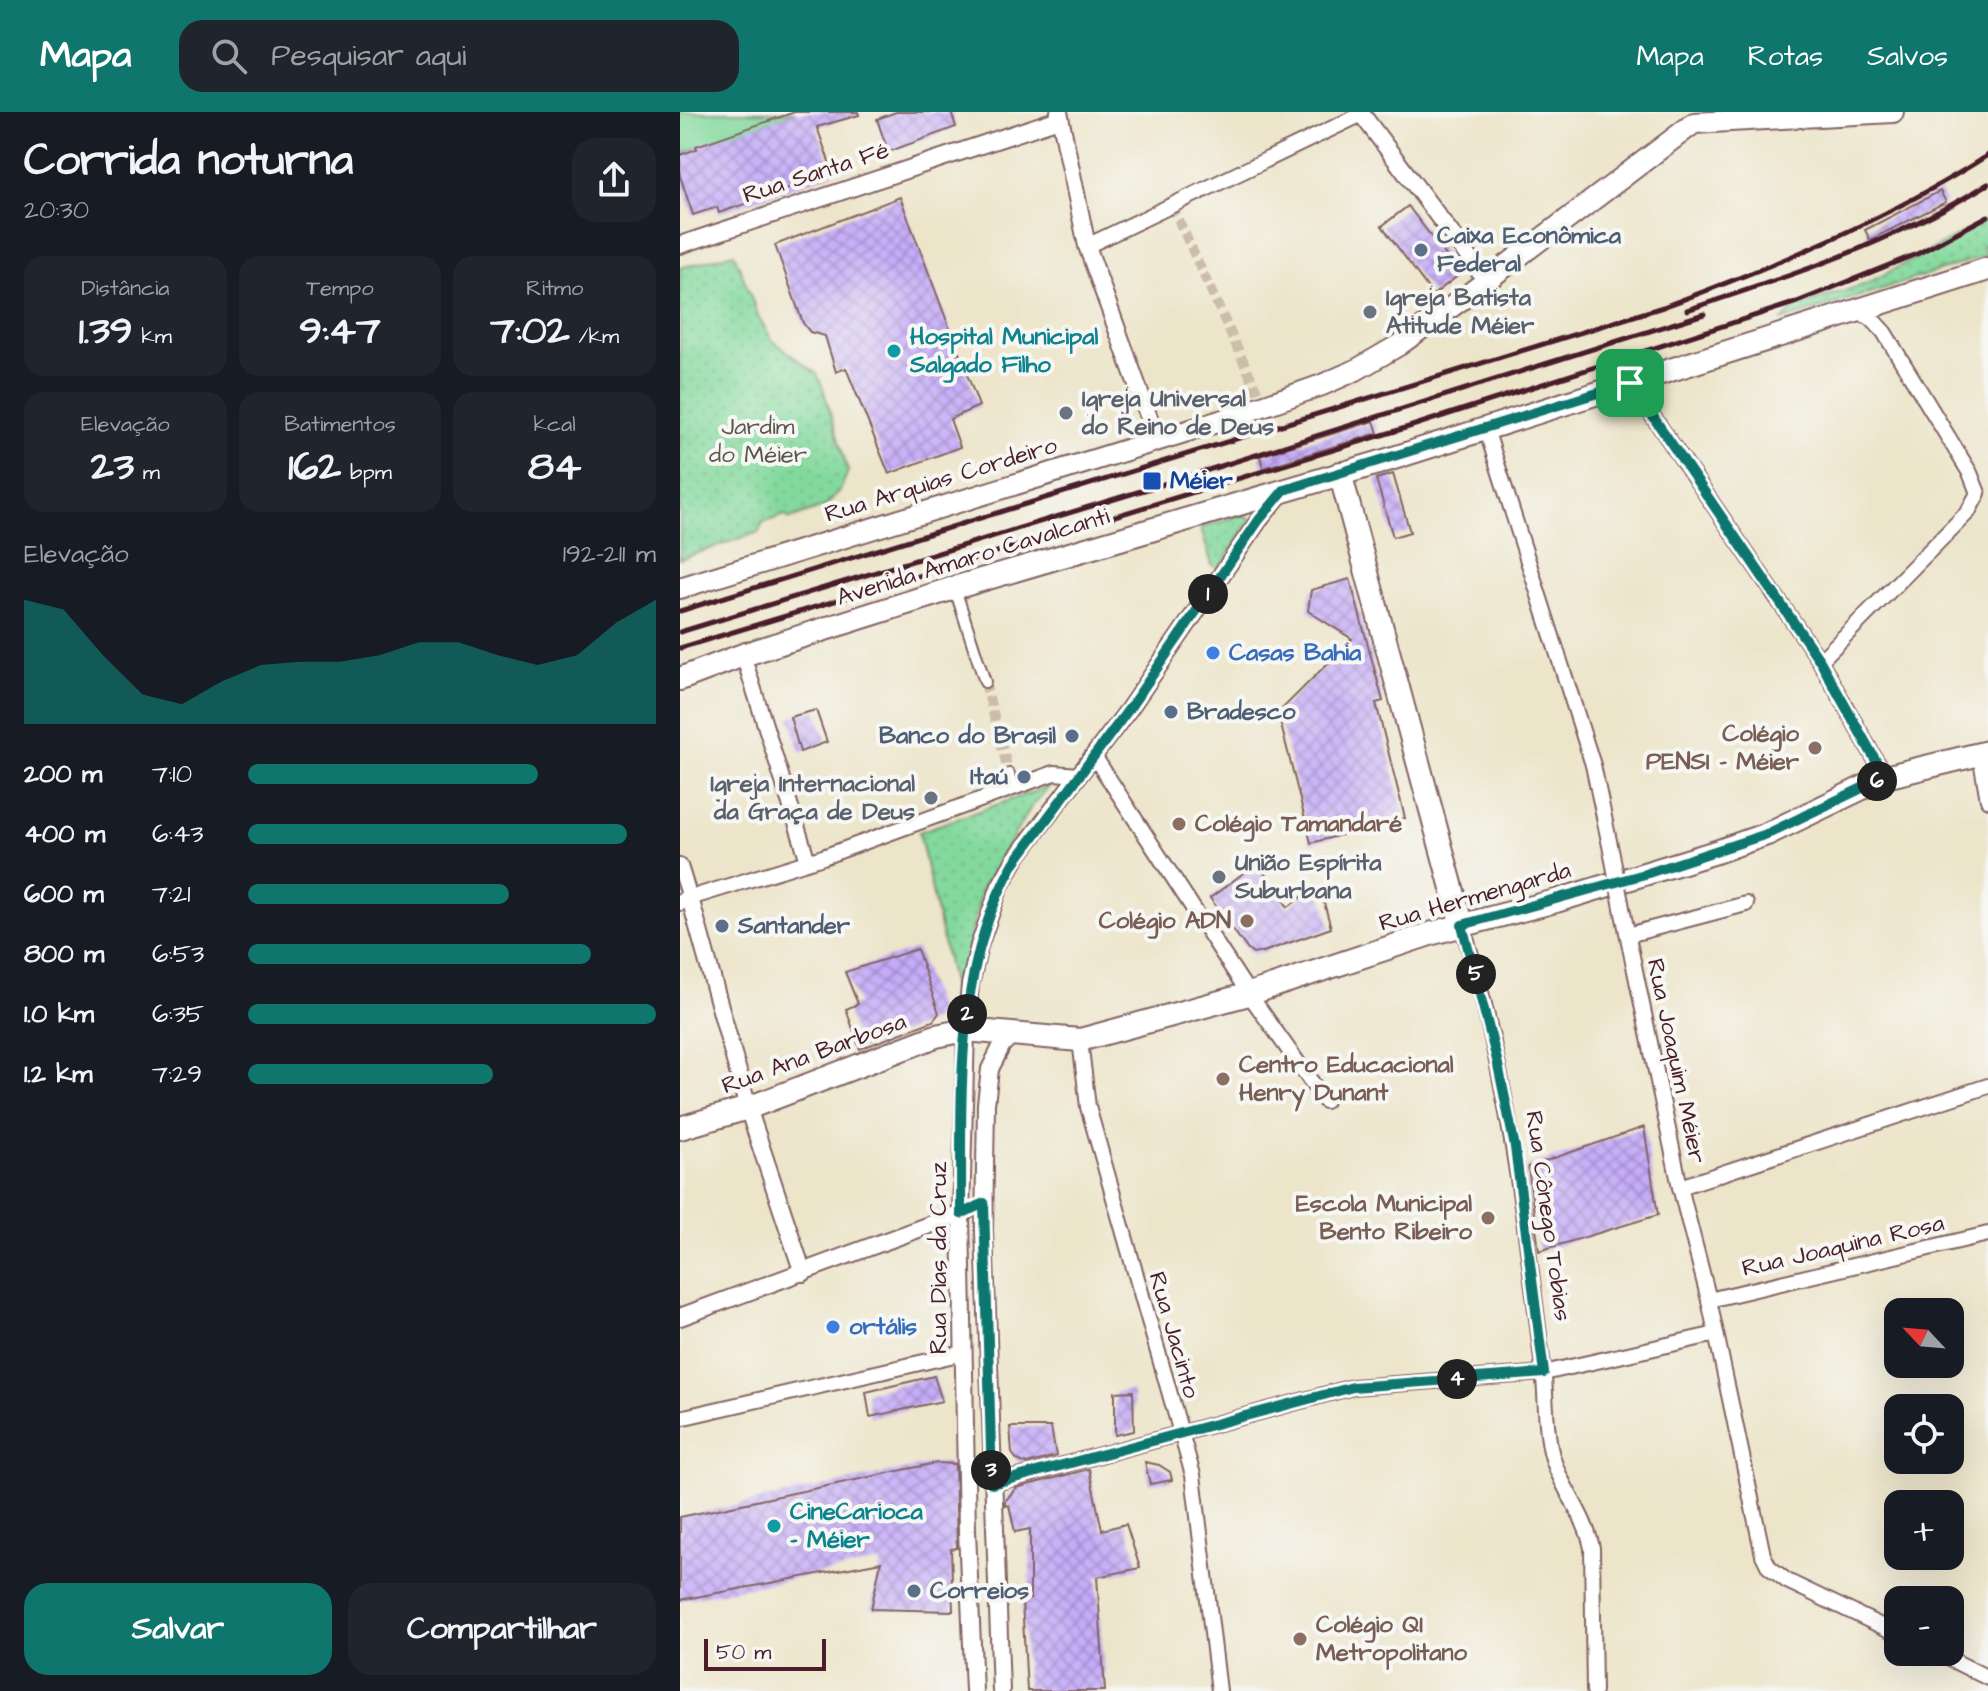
<!DOCTYPE html>
<html lang="pt">
<meta charset="utf-8">
<style>
:root{--surface:#171b24;--page:#20242c;--text:#f1f3f6;--muted:#9ea1a6;--accent:#0f766e}
body{margin:0;font-family:"Architects Daughter",sans-serif;background:var(--page);color:var(--text);height:100vh;display:flex;flex-direction:column;font-size:30px;white-space:nowrap}
*{box-sizing:border-box;margin:0}
p{font-size:26px;color:var(--muted)}
.icon{flex:none;width:44px;height:44px;fill:none;stroke:currentColor;stroke-width:2;stroke-linecap:round;stroke-linejoin:round}
.map{position:relative;flex:1;overflow:hidden}
.drawer{display:flex;flex-direction:column;background:var(--surface);width:680px}
.drawer>*{flex:none}
.needle{width:52px;rotate:296deg}
.controls{position:absolute;left:1204px;top:1186px;display:grid;gap:16px}
.controls a{display:grid;place-items:center;width:80px;height:80px;border-radius:16px;background:var(--surface);box-shadow:0 8px 32px #0002;font-size:40px}
.scale{position:absolute;left:24px;bottom:20px;width:122px;box-sizing:border-box;padding-left:8px;border:4px solid #4a1f2b;border-top:0;font-size:22px;line-height:28px;white-space:nowrap;color:#4a1f2b;-webkit-text-stroke:6px #f6f6f2;paint-order:stroke}
.pin{position:absolute;display:grid;place-items:center;width:68px;height:68px;color:#fff;margin:-34px;border-radius:16px;box-shadow:0 4px 12px #0006}
.km{position:absolute;width:40px;height:40px;margin:-20px;border-radius:50%;background:#222;color:#fff;font-size:22px;line-height:40px;text-align:center}
.round{display:grid;place-items:center;flex:none;width:84px;height:84px;border-radius:24px;background:var(--page)}
.head{display:flex;align-items:center;justify-content:space-between;height:136px;padding:0 24px}
h1{font-size:44px;font-weight:700;line-height:60px}
.figures{display:grid;grid-template-columns:repeat(3,1fr);gap:12px;height:136px;padding:8px 24px}
.figures div{display:grid;align-content:center;border-radius:20px;background:var(--page);text-align:center}
.figures b{font-size:40px;font-weight:700}
.figures small{font-size:22px;font-weight:400}
.figures p{font-size:22px}
.chart{height:224px;padding:16px 24px}
.chart p{display:flex;justify-content:space-between}
.chart svg{width:100%;height:144px;margin-top:8px;fill:var(--accent);opacity:.7}
.action{display:flex;gap:16px;margin-top:auto;padding:16px 24px}
.action a{flex:1;height:92px;border-radius:24px;background:var(--accent);color:#fff;font-size:32px;font-weight:700;line-height:92px;text-align:center}
.action a+a{background:var(--page);color:var(--text)}
ul{padding:0 24px;list-style:none;font-size:26px}
li{display:grid;grid-template-columns:128px 96px 1fr;align-items:center;height:60px}
li i{height:20px;border-radius:10px;background:var(--accent)}
header{display:flex;align-items:center;gap:48px;box-sizing:border-box;height:112px;padding:0 40px;background:var(--accent);color:#fff}
header strong{font-size:38px}
nav{display:flex;gap:44px;margin-inline-start:auto;font-size:28px}
.search{width:560px;height:72px;background:var(--page);display:flex;align-items:center;gap:20px;box-sizing:border-box;padding:0 28px;border-radius:24px;color:var(--muted);font-size:30px}
main{display:flex;flex:1;min-height:0}
.map>svg:first-child{display:block}
.grass{fill:url(#grass-dots);stroke:#667c64;stroke-width:2}
.garden{fill:#83d99d;stroke:#667c64;stroke-width:2}
.building{fill:url(#building-cross-hatch)}
.lines{fill:none;stroke-linecap:round;stroke-linejoin:round}
.pedestrian-tunnel{stroke:#ccbdaa;stroke-width:10;stroke-dasharray:10 5;stroke-linecap:butt}
.pedestrian-casing{stroke:#836463;stroke-width:14}
.minor-casing{stroke:#836463;stroke-width:18}
.tertiary-casing{stroke:#836463;stroke-width:20}
.secondary-casing{stroke:#836463;stroke-width:24}
.primary-casing{stroke:#836463;stroke-width:26}
.pedestrian{stroke:#fff;stroke-width:10}
.minor{stroke:#fff;stroke-width:14}
.tertiary{stroke:#fff;stroke-width:16}
.secondary{stroke:#fff;stroke-width:20}
.primary{stroke:#fff;stroke-width:22}
.rail{stroke:#4a1f2b;stroke-width:5}
.minor-bridge-casing{stroke:#836463;stroke-width:18;stroke-linecap:butt}
.minor-bridge{stroke:#fff;stroke-width:14}
.route-casing{stroke:#fff;stroke-width:16}
.route{stroke:#0f766e;stroke-width:10}
.service-dot{fill:#5c6f8a;stroke:#f6f6f2;stroke-width:3}
.worship-dot{fill:#6b7280;stroke:#f6f6f2;stroke-width:3}
.culture-dot{fill:#0f9aa8;stroke:#f6f6f2;stroke-width:3}
.transit-dot{fill:#1a4fb4;stroke:#f6f6f2;stroke-width:3}
.shop-dot{fill:#3f7fe0;stroke:#f6f6f2;stroke-width:3}
.education-dot{fill:#8d6e63;stroke:#f6f6f2;stroke-width:3}
.labels{text-anchor:middle;dominant-baseline:central;stroke-width:8;stroke-linejoin:round;paint-order:stroke}
.street-label{font-size:24px;fill:#4a1f2b;stroke:#f6f6f2}
.service-label{font-size:24px;font-weight:bold;fill:#4e5e75;stroke:#f6f6f2;text-anchor:start}
.worship-label{font-size:24px;font-weight:bold;fill:#5b616d;stroke:#f6f6f2;text-anchor:start}
.culture-label{font-size:24px;font-weight:bold;fill:#0d838f;stroke:#f6f6f2;text-anchor:start}
.park-label{font-size:24px;fill:#5b574d;stroke:#f6f6f2}
.transit-label{font-size:24px;font-weight:bold;fill:#164399;stroke:#f6f6f2;text-anchor:start}
.shop-label{font-size:24px;font-weight:bold;fill:#366cbe;stroke:#f6f6f2;text-anchor:start}
.education-label{font-size:24px;font-weight:bold;fill:#785e54;stroke:#f6f6f2;text-anchor:end}
</style>
<header>
<strong>Mapa</strong>
<div class="search"><svg class="icon" aria-label="search" viewBox="0 0 24 24"><circle cx="10" cy="10" r="6"/><path d="M15 15l6 6"/></svg>Pesquisar aqui</div>
<nav><a>Mapa</a><a>Rotas</a><a>Salvos</a></nav>
</header>
<main>
<section class="drawer">
<div class="head"><div><h1>Corrida noturna</h1><p>20:30</p></div><a class="round"><svg class="icon" aria-label="share" viewBox="0 0 24 24"><path d="M12 15V3M7 8l5-5 5 5M5 13v7h14v-7"/></svg></a></div>
<div class="figures">
<div><p>Distância</p><b>1.39<small> km</small></b></div>
<div><p>Tempo</p><b>9:47</b></div>
<div><p>Ritmo</p><b>7:02<small> /km</small></b></div>
</div>
<div class="figures">
<div><p>Elevação</p><b>23<small> m</small></b></div>
<div><p>Batimentos</p><b>162<small> bpm</small></b></div>
<div><p>kcal</p><b>84</b></div>
</div>
<div class="chart"><p><span>Elevação</span>192–211 m</p>
<svg viewBox="0 0 160 44" preserveAspectRatio="none"><path d="M0 44V6L10 9L20 23L30 35L40 38L50 31L60 26L70 25L80 25L90 23L100 19L110 19L120 23L130 26L140 23L150 13L160 6V44z"/></svg>
</div>
<ul>
<li><b>200 m</b>7:10<i style="width:71%"></i></li>
<li><b>400 m</b>6:43<i style="width:93%"></i></li>
<li><b>600 m</b>7:21<i style="width:64%"></i></li>
<li><b>800 m</b>6:53<i style="width:84%"></i></li>
<li><b>1.0 km</b>6:35<i style="width:100%"></i></li>
<li><b>1.2 km</b>7:29<i style="width:60%"></i></li>
</ul>
<div class="action"><a>Salvar</a><a>Compartilhar</a></div>
</section>
<div class="map">
<svg width="1308" height="1579" viewBox="0 0 1308 1579">
<defs>
<pattern id="grass-dots" width="8" height="8" patternUnits="userSpaceOnUse" patternTransform="scale(2)"><rect width="8" height="8" fill="#83d99d"/><path d="M2 2h.1M6 6h.1" fill="none" stroke="#73ba87" stroke-width="1.8" stroke-linecap="round"/></pattern>
<pattern id="building-cross-hatch" width="8" height="8" patternUnits="userSpaceOnUse" patternTransform="scale(2)"><rect width="8" height="8" fill="#c5acf9"/><path d="M0 0l8 8M0 8l8-8" fill="none" stroke="#a28bca"/></pattern>
</defs>
<rect width="100%" height="100%" fill="#f6f6f2"/>
<filter id="ink" filterUnits="userSpaceOnUse"><feTurbulence type="fractalNoise" baseFrequency=".0125" numOctaves="2"/><feDisplacementMap in="SourceGraphic" scale="16" xChannelSelector="R" yChannelSelector="G"/><feConvolveMatrix kernelMatrix="1 2 1 2 8 2 1 2 1" color-interpolation-filters="sRGB"/></filter>
<filter id="wash" filterUnits="userSpaceOnUse"><feTurbulence type="fractalNoise" baseFrequency=".006" numOctaves="4" result="noise"/><feDisplacementMap in="SourceGraphic" scale="32" xChannelSelector="R" yChannelSelector="G"/><feGaussianBlur stdDeviation="1.8" result="paint"/><feColorMatrix in="noise" values="0 0 0 0 0 0 0 0 0 0 0 0 0 0 0 0 0 1.4 0 .05"/><feComposite in="paint" operator="in"/></filter>
<g filter="url(#wash)">
<rect width="100%" height="100%" fill="#ede5ca"/>
<g class="grass">
<path d="M1308,108V132L1302,135L1306,144L1101,209L1118,194L1186,172Z"/>
<path d="M54,141L79,206L92,228L137,262L143,276L168,359L160,379L146,394L110,407L105,403L82,411L79,420L0,447V156Z"/>
<path d="M564,402L571,407L539,457L532,453L521,416Z"/>
<path d="M370,674L351,695L301,778L285,854L279,903L239,720Z"/>
</g>
<path class="garden" d="M0,0H116L0,42Z"/>
<g id="blocks">
<g class="building">
<path d="M115,0H178L179,3L137,15L153,61L39,101L37,95L13,103L0,64V43L17,37L16,34Z"/>
<path d="M216,0H271L276,15L208,40L197,7Z"/>
<path d="M1260,79L1266,90L1190,128L1185,118Z"/>
<path d="M220,85L299,294L270,307L280,335L209,362L166,256L156,260L145,224L130,220L123,211L95,133Z"/>
<path d="M728,94L780,162L753,183L702,114Z"/>
<path d="M694,309L698,321L583,356L580,344Z"/>
<path d="M713,362L730,420L713,425L696,367Z"/>
<path d="M670,467L703,589L696,591L725,706L631,731L598,601L672,527L628,499L631,478Z"/>
<path d="M136,598L147,630L120,640L110,605Z"/>
<path d="M577,751L608,795L629,780L640,776L651,816L583,840L573,842L568,838L530,786Z"/>
<path d="M237,837L259,901L253,909L180,937L166,897L178,892L165,860Z"/>
<path d="M964,1015L978,1103L859,1139L848,1055Z"/>
<path d="M254,1264L262,1289L190,1305L186,1280Z"/>
<path d="M453,1279L454,1319L435,1323V1280Z"/>
<path d="M330,1315H371L376,1344L347,1352L337,1348L332,1341Z"/>
<path d="M465,1350L479,1353L490,1360L492,1368L470,1372Z"/>
<path d="M256,1351L275,1352L277,1436L271,1437L273,1499L191,1497L201,1450L0,1488V1405Z"/>
<path d="M409,1357L422,1418L446,1412L460,1456L417,1465L425,1579H347L342,1489L350,1487V1417L335,1420L329,1393L325,1394V1389L336,1376Z"/>
</g>
</g>
</g>
<g filter="url(#ink)">
<use href="#blocks" fill-opacity="0" stroke="#836463" stroke-width="2"/>
<g class="lines">
<g class="pedestrian-tunnel">
<path d="M492,94L579,283"/>
<path d="M305,570L329,662"/>
</g>
<g class="pedestrian-casing">
<g id="pedestrian">
<path d="M275,477L305,570"/>
<path d="M329,662L332,676"/>
</g>
</g>
<g class="minor-casing">
<g id="minor">
<path d="M407,134L682,2"/>
<path d="M950,271L1140,549L1205,665"/>
<path d="M806,317L913,653L932,743"/>
<path d="M63,543L128,749"/>
<path d="M1140,549L1288,400L1298,381L1290,361L1204,220L1191,206L1176,200"/>
<path d="M1300,642L1308,688"/>
<path d="M414,644L569,882L645,989"/>
<path d="M0,754L10,786L143,745L374,661L399,663"/>
<path d="M943,801L1000,1075L1029,1188L1083,1443L1089,1455L1107,1469L1218,1522"/>
<path d="M782,813C827,957 845,1107 863,1256C866,1281 865,1305 869,1329C874,1369 904,1397 912,1436L914,1579"/>
<path d="M948,823L1066,792"/>
<path d="M400,928L408,995L513,1363L539,1579"/>
<path d="M1000,1075L1308,974"/>
<path d="M1029,1188L1308,1122"/>
<path d="M0,1306L283,1241"/>
<path d="M312,1372L673,1275L864,1261L1036,1222"/>
<path d="M1256,1540L1308,1566"/>
</g>
</g>
<g class="tertiary-casing">
<g id="tertiary">
<path d="M379,0L407,134L477,328"/>
<path d="M680,0L806,168"/>
<path d="M0,133L379,7"/>
<path d="M0,790L10,786L68,996L123,1161"/>
<path d="M0,1205L287,1099"/>
<path d="M294,1579L287,1419L281,1102L286,918L290,873L299,834L320,774L336,746L449,597L579,408L603,379"/>
<path d="M321,1579L304,1118L306,992L310,957L322,933L332,923"/>
</g>
</g>
<g class="secondary-casing">
<path id="secondary" d="M0,476L540,309L642,273L676,258L719,233L785,185L1014,11L1213,0"/>
</g>
<g class="primary-casing">
<g id="primary">
<path d="M660,361L782,813"/>
<path d="M0,567L63,543L274,476L698,351L1308,157"/>
<path d="M0,1016L68,996L256,924L286,918L400,928L569,882L753,821L876,789L1036,740L1087,722L1205,665L1308,640"/>
</g>
</g>
<use href="#pedestrian" class="pedestrian"/>
<use href="#minor" class="minor"/>
<use href="#tertiary" class="tertiary"/>
<use href="#secondary" class="secondary"/>
<use href="#primary" class="primary"/>
<g class="rail">
<path d="M1007,198C1114,163 1211,131 1308,72"/>
<path d="M0,499L983,195C1096,153 1207,108 1308,43"/>
<path d="M0,520L474,375L1024,202"/>
<path d="M0,536L732,314L1117,190L1239,141L1308,104"/>
</g>
<g class="minor-bridge-casing">
<path id="minor-bridge" d="M932,743L943,801"/>
</g>
<use href="#minor-bridge" class="minor-bridge"/>
</g>
</g>
<g class="lines" filter="url(#ink)">
<g class="route-casing">
<path id="route" d="M950,271L1140,549L1205,665L1087,722L965,762L782,813L817,948L835,1035L864,1261L673,1275L312,1372L304,1091L281,1102C282,984 273,856 334,751L449,597L579,408L604,378Z"/>
</g>
<use href="#route" class="route"/>
</g>
<g class="service-dot">
<circle cx="741" cy="138" r="8"/>
<circle cx="491" cy="600" r="8"/>
<circle cx="392" cy="624" r="8"/>
<circle cx="344" cy="665" r="8"/>
<circle cx="42" cy="814" r="8"/>
<circle cx="234" cy="1479" r="8"/>
</g>
<g class="worship-dot">
<circle cx="690" cy="200" r="8"/>
<circle cx="386" cy="301" r="8"/>
<circle cx="251" cy="686" r="8"/>
<circle cx="539" cy="765" r="8"/>
</g>
<g class="culture-dot">
<circle cx="214" cy="239" r="8"/>
<circle cx="94" cy="1414" r="8"/>
</g>
<rect class="transit-dot" x="462" y="359" width="20" height="20" rx="4"/>
<g class="shop-dot">
<circle cx="533" cy="541" r="8"/>
<circle cx="153" cy="1215" r="8"/>
</g>
<g class="education-dot">
<circle cx="1135" cy="636" r="8"/>
<circle cx="499" cy="712" r="8"/>
<circle cx="567" cy="809" r="8"/>
<circle cx="543" cy="967" r="8"/>
<circle cx="808" cy="1106" r="8"/>
<circle cx="620" cy="1527" r="8"/>
</g>
<g class="labels">
<g class="street-label">
<text transform="translate(136 61) rotate(-18)">Rua Santa Fé</text>
<text transform="translate(261 368) rotate(-17)">Rua Arquias Cordeiro</text>
<text transform="translate(293 445) rotate(-17)">Avenida Amaro Cavalcanti</text>
<text transform="translate(795 785) rotate(-16)">Rua Hermengarda</text>
<text transform="translate(134 942) rotate(-20)">Rua Ana Barbosa</text>
<text transform="translate(996 949) rotate(78)">Rua Joaquim Méier</text>
<text transform="translate(868 1104) rotate(82)">Rua Cônego Tobias</text>
<text transform="translate(1163 1134) rotate(-13)">Rua Joaquina Rosa</text>
<text transform="translate(259 1146) rotate(-90)">Rua Dias da Cruz</text>
<text transform="translate(494 1223) rotate(74)">Rua Jacinto</text>
</g>
<g class="service-label">
<text x="757" y="124">Caixa Econômica<tspan x="757" dy="28">Federal</tspan></text>
<text x="507" y="600">Bradesco</text>
<text x="376" y="624" text-anchor="end">Banco do Brasil</text>
<text x="328" y="665" text-anchor="end">Itaú</text>
<text x="58" y="814">Santander</text>
<text x="250" y="1479">Correios</text>
</g>
<g class="worship-label">
<text x="706" y="186">Igreja Batista<tspan x="706" dy="28">Atitude Méier</tspan></text>
<text x="402" y="287">Igreja Universal<tspan x="402" dy="28">do Reino de Deus</tspan></text>
<text x="235" y="672" text-anchor="end">Igreja Internacional<tspan x="235" dy="28">da Graça de Deus</tspan></text>
<text x="555" y="751">União Espírita<tspan x="555" dy="28">Suburbana</tspan></text>
</g>
<g class="culture-label">
<text x="230" y="225">Hospital Municipal<tspan x="230" dy="28">Salgado Filho</tspan></text>
<text x="110" y="1400">CineCarioca<tspan x="110" dy="28">- Méier</tspan></text>
</g>
<g class="park-label">
<text x="78" y="315">Jardim<tspan x="78" dy="28">do Méier</tspan></text>
</g>
<g class="transit-label">
<text x="490" y="369">Méier</text>
</g>
<g class="shop-label">
<text x="549" y="541">Casas Bahia</text>
<text x="169" y="1215">ortális</text>
</g>
<g class="education-label">
<text x="1119" y="622">Colégio<tspan x="1119" dy="28">PENSI - Méier</tspan></text>
<text x="515" y="712" text-anchor="start">Colégio Tamandaré</text>
<text x="551" y="809">Colégio ADN</text>
<text x="559" y="953" text-anchor="start">Centro Educacional<tspan x="559" dy="28">Henry Dunant</tspan></text>
<text x="792" y="1092">Escola Municipal<tspan x="792" dy="28">Bento Ribeiro</tspan></text>
<text x="636" y="1513" text-anchor="start">Colégio QI<tspan x="636" dy="28">Metropolitano</tspan></text>
</g>
</g>
</svg>
<div class="controls">
<a><svg class="needle" viewBox="-14 -14 28 28"><path d="M0-13l5 13h-10z" fill="#e53935"/><path d="M0 13l5-13h-10z" fill="#9ea1a6"/></svg></a>
<a><svg class="icon" aria-label="locate" viewBox="0 0 24 24"><circle cx="12" cy="12" r="6"/><path d="M12 2v4M12 18v4M2 12h4M18 12h4"/></svg></a>
<a>+</a>
<a>−</a>
</div>
<div class="scale">50 m</div>
<div class="pin" style="left:950px;top:271px;background:#1e9e55"><svg class="icon" aria-label="arrive" viewBox="0 0 24 24"><path d="M6 21V4h12l-3 4 3 4H6"/></svg></div>
<b class="km" style="left:528px;top:482px">1</b>
<b class="km" style="left:287px;top:902px">2</b>
<b class="km" style="left:311px;top:1358px">3</b>
<b class="km" style="left:777px;top:1267px">4</b>
<b class="km" style="left:796px;top:862px">5</b>
<b class="km" style="left:1197px;top:669px">6</b>
</div>
</main>
